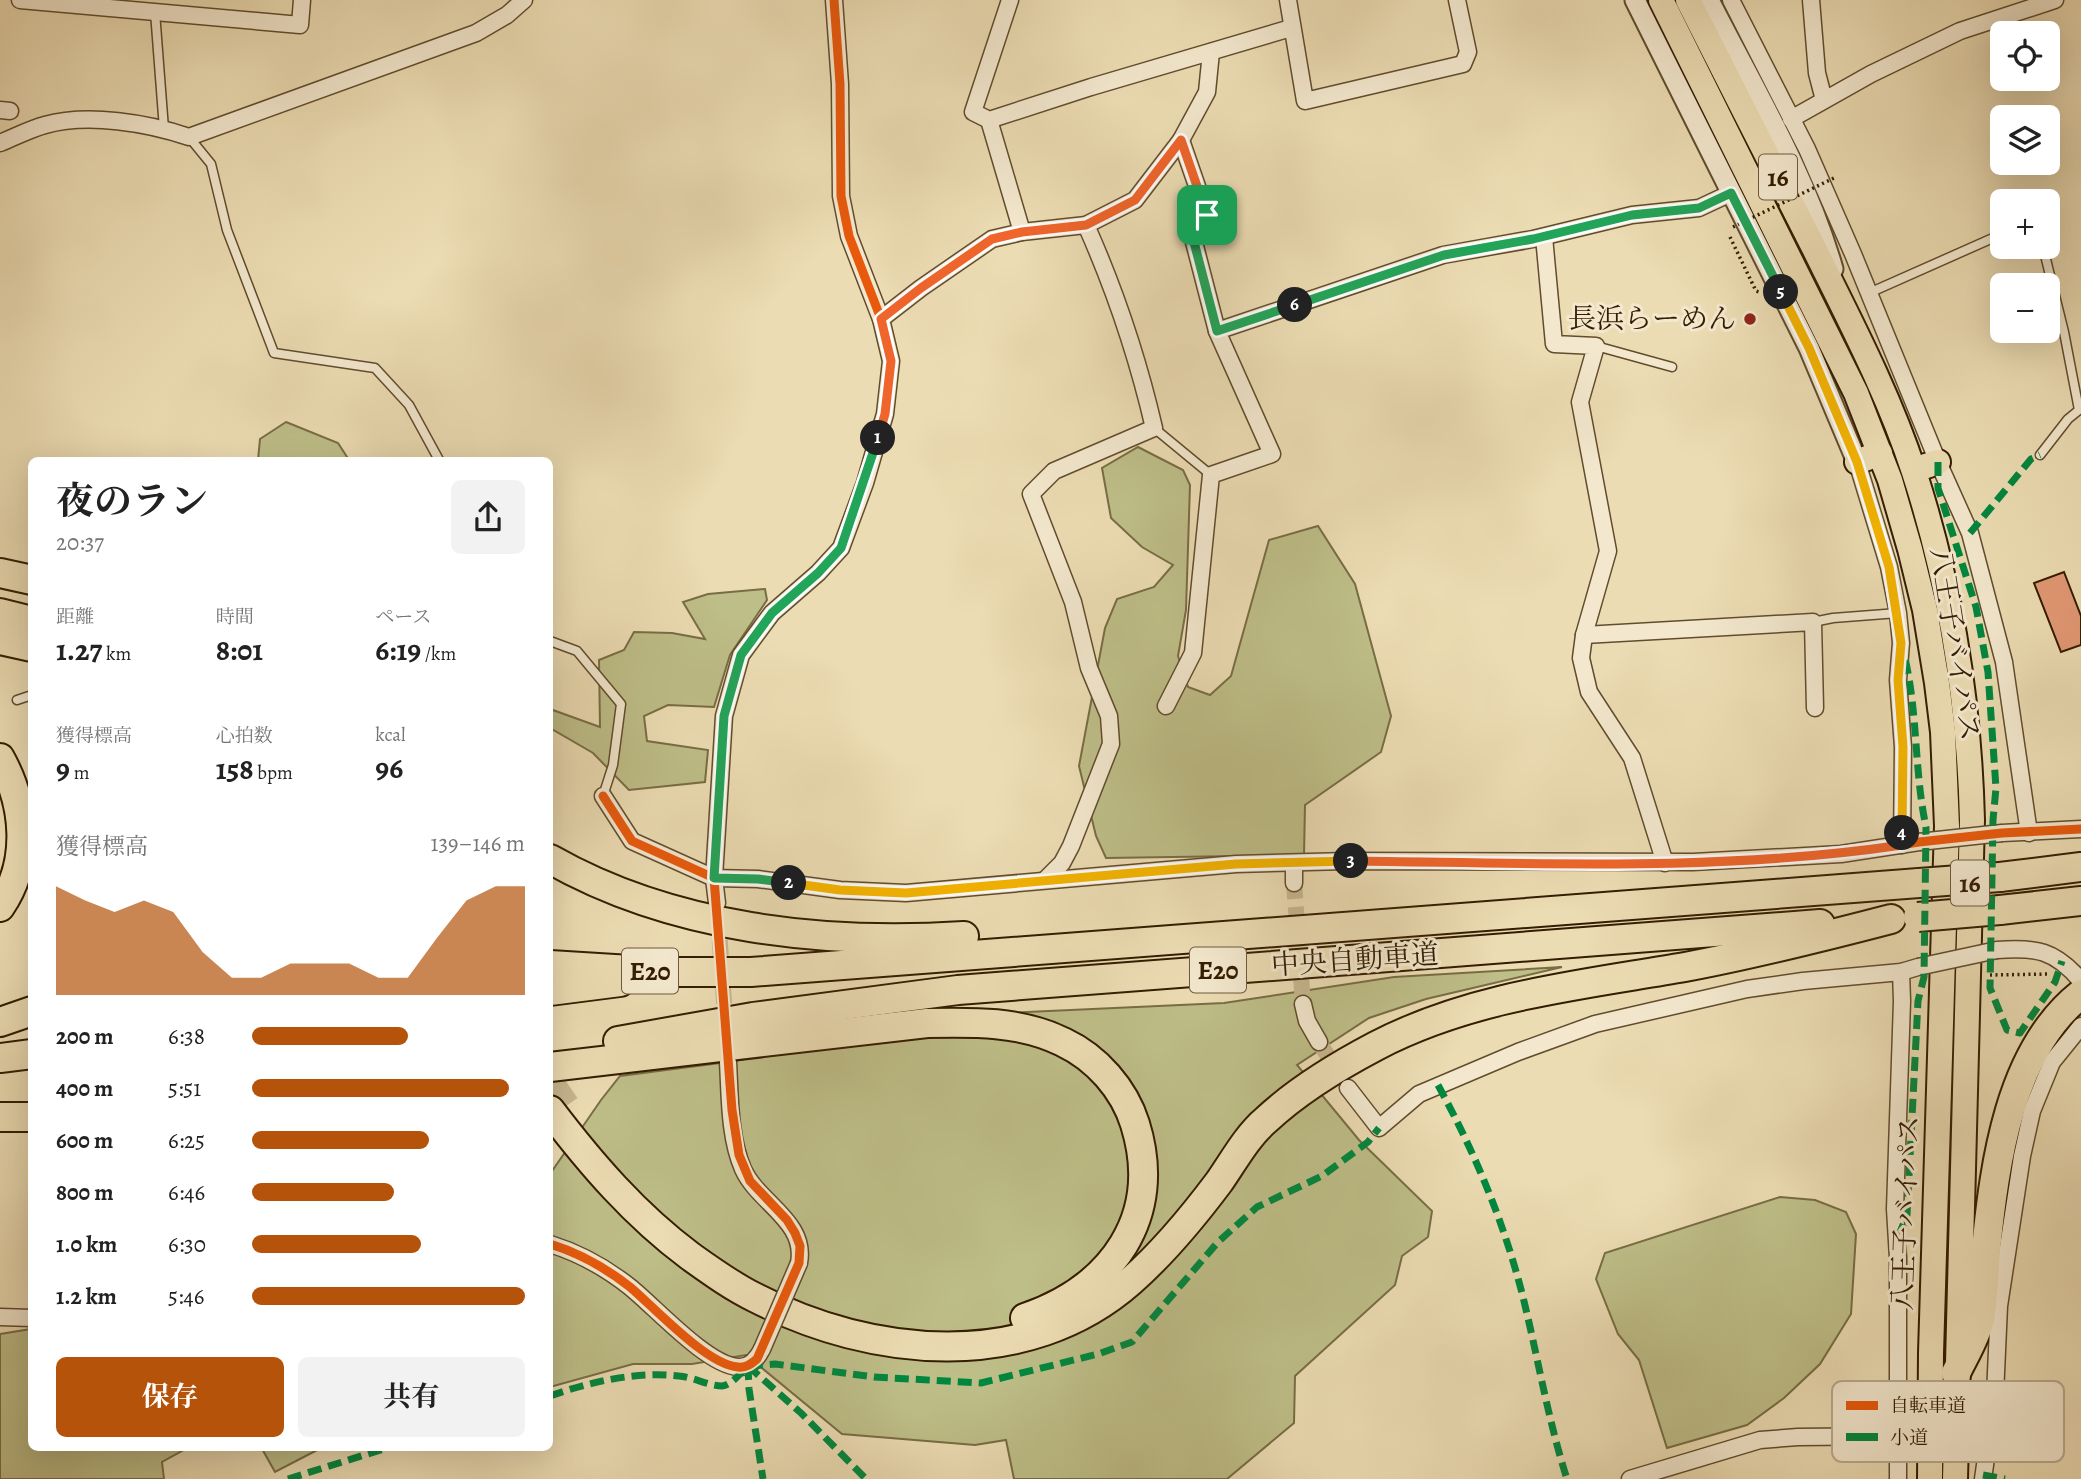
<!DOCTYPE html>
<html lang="ja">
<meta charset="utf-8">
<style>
:root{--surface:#fff;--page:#f2f2f2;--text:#222;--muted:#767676;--accent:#b45309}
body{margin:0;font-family:Alegreya,"Noto Serif JP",serif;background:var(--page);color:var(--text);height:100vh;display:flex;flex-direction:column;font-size:26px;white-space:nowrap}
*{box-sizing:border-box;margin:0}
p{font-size:23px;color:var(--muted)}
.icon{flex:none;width:38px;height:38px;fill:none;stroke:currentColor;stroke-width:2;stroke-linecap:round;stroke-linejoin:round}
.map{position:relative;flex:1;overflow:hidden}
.sheet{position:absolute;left:28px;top:457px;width:525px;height:994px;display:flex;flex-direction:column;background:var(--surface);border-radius:10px;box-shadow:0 7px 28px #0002}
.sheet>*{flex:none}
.controls{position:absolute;left:1990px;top:21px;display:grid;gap:14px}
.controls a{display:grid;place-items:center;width:70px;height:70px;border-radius:10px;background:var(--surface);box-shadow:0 7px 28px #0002;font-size:35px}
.pin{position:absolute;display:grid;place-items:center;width:60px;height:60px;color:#fff;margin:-30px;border-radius:14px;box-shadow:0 4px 10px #0006}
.km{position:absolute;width:35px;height:35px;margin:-18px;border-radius:50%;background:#222;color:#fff;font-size:19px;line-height:35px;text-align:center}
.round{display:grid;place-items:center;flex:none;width:74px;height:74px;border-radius:10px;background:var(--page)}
.head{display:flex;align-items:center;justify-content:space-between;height:119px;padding:0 28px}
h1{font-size:38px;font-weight:700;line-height:52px}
.figures{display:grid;grid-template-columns:repeat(3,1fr);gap:10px;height:119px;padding:7px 28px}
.figures div{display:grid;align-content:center}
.figures b{font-size:30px;font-weight:700}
.figures small{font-size:19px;font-weight:400}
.figures p{font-size:19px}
.chart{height:196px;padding:14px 28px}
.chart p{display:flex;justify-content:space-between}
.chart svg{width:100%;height:126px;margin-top:7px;fill:var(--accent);opacity:.7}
.primary-button{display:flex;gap:14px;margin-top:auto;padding:14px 28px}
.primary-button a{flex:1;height:80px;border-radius:10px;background:var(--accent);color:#fff;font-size:28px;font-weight:700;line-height:80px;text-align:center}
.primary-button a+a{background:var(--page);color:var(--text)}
ul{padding:0 28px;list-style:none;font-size:23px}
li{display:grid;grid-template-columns:112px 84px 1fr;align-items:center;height:52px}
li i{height:18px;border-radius:9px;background:var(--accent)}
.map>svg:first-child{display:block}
.green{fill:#bebe88;stroke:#786d44;stroke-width:2}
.building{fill:#e29975;stroke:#331c00;stroke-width:2}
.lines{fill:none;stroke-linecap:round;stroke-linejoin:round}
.minor-tunnel{stroke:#c7b68f;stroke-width:16;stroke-dasharray:16 8;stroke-linecap:butt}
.motorway-tunnel{stroke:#c7b68f;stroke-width:28;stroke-dasharray:28 14;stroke-linecap:butt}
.service-casing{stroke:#614c2d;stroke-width:11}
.minor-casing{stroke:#614c2d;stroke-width:19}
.tertiary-casing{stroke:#614c2d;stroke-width:23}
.trunk-casing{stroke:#331c00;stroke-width:28}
.motorway-casing{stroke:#331c00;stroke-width:32}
.path{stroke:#331c00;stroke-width:3.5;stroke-dasharray:2 3.5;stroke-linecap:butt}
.service{stroke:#f3e8ce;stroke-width:8}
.minor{stroke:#f3e8ce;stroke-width:16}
.tertiary{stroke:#f3e8ce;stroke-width:19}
.trunk{stroke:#ecdcb3;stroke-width:24}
.motorway{stroke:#ecdcb3;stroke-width:28}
.minor-bridge-casing{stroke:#614c2d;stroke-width:19;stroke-linecap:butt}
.motorway-bridge-casing{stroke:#331c00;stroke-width:32;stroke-linecap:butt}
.path-bridge{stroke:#331c00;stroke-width:3.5;stroke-dasharray:2 3.5;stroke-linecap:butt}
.minor-bridge{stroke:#f3e8ce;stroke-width:16}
.motorway-bridge{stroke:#ecdcb3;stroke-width:28}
.quiet{stroke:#00873e;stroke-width:7;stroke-dasharray:14 7;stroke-linecap:butt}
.cycleway-casing{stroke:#f3e8ce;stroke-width:13}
.cycleway{stroke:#e8590c;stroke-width:9}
.split-1-casing{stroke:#fff;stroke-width:14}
.split-2-casing{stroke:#fff;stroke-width:14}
.split-3-casing{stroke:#fff;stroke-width:14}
.split-4-casing{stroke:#fff;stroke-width:14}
.split-5-casing{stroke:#fff;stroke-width:14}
.split-6-casing{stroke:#fff;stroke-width:14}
.split-7-casing{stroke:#fff;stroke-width:14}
.split-1{stroke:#f0652b;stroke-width:9}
.split-2{stroke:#22a559;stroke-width:9}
.split-3{stroke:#f5b400;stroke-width:9}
.split-4{stroke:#f0652b;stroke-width:9}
.split-5{stroke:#f5b400;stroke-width:9}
.split-6{stroke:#22a559;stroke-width:9}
.split-7{stroke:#22a559;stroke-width:9}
.poi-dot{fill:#8f2418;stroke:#f3e8ce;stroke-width:2.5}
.labels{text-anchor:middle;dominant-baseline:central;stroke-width:6;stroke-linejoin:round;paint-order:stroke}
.shield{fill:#f3e8ce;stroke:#6d593e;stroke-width:2}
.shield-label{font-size:26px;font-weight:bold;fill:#331c00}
.poi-label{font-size:28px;fill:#331c00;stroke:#f3e8ce;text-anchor:end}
.street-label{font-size:28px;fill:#331c00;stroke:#f3e8ce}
.key{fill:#f3e8ce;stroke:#b9ab90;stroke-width:2}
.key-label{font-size:19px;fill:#331c00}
</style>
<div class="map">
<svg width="2081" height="1479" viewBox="0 0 2081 1479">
<rect width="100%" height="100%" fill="#ecdcb3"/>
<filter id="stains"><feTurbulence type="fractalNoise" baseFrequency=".00286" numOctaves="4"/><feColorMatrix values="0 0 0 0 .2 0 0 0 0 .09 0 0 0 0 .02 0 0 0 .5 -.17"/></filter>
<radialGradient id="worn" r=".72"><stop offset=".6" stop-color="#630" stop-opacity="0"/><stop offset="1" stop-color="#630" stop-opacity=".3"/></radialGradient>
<g class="green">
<path d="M286,422L338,443L349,460H258L260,439Z"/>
<path d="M1138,447L1183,470L1190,485L1186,610L1178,656L1188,687L1210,695L1231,676L1269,540L1318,526L1355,584L1391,716L1381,752L1305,805L1304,855L1106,858L1096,836L1079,766L1105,628L1117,599L1154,587L1173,565L1142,547L1111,518L1102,468Z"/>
<path d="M765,589L767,600L730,655L714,707L668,705L644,716L647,741L708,750L705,782L629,790L593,753L550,728V709L600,727L599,660L624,650L634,632L672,633L705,639L683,602L708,594Z"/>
<path d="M1562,967L1426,999L1369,1018L1297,1065L1359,1140L1432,1211L1428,1237L1402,1256L1395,1285L1295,1376L1294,1423L1227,1479H1014L1006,1440L975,1445L842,1434L746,1355L692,1364H633L550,1387V1174L601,1100L620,1076L728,1062L1007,1013L1224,1003L1394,977Z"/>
<path d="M1780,1197L1815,1200L1846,1212L1856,1234L1851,1314L1820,1364L1784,1398L1747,1425L1667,1448L1639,1360L1618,1334L1596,1279L1605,1253Z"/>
<path d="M31,1329L32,1447H189L162,1462L164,1479H0V1334Z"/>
<path d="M261,1447H323L275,1472Z"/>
</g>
<path class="building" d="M2064,572L2081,616V645L2061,652L2034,583Z"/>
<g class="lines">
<g class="minor-tunnel">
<path d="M1294,883L1303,1004"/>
<path d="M718,916L726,1030"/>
<path d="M1319,1042L1340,1075"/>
</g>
<path class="motorway-tunnel" d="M550,1083L566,1106"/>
<g class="service-casing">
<g id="service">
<path d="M155,12L164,129"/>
<path d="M189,137L211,164L227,230L274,353L375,368L409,405L439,460"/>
<path d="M1869,293L2002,234"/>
<path d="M1596,346L1672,367"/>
<path d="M1154,428L1211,475"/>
<path d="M2040,455L2068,419L2079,410L2064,332L2043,247"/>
<path d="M1813,622L1833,618L1898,613"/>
<path d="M550,641L577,651L621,704L613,765L603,796"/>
<path d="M17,700L32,695"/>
</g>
</g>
<g class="minor-casing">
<g id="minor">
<path d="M20,0L300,25L302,0"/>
<path d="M1010,0L973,112L989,120L1091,87L1291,28"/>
<path d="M1288,0L1305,101L1463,64L1468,52L1457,0"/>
<path d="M1731,0L1807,149L1853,254L1938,462L1970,533L2004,662L2029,833"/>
<path d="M1811,0L1817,73L1824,100"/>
<path d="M0,110L10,111"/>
<path d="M1791,119L1871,74L1960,31L2055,0"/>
<path d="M989,120L1022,232"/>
<path d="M1181,140L1207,215L1194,242L1217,331L1443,255L1533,239L1632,215L1699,208L1731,193"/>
<path d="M0,143C15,137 30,129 45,125C88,113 148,123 189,137L476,33L507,15L524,0"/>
<path d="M1544,237L1554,344L1596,346L1580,402L1608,551L1584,635L1581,658L1589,692L1632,758L1665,863"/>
<path d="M881,319L921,288L992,239L1022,232L1086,225L1135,200L1181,140L1207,92L1211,52"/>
<path d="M1857,462L1889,567L1898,613L1901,643L1898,680L1903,747L1902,845"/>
<path d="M1584,635L1813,622L1815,708"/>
<path d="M1166,706L1193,653L1211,475L1272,454L1217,331"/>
<path d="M603,796L632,841L714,878L758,879L840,890L906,893L1236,864L1347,861L1693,862L1841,854L1919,842"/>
<path d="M2002,833L2081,829"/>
<path d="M1045,880L1062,863L1071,846L1111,744L1109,716L1089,668L1073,602L1031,494L1054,471L1154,428C1138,359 1115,290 1086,225"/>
<path d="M1294,883V863"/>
<path d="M717,903L714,878L724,716L741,655L772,613L818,573L841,548L865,483L885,414L891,361L881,319L849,236L841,196L840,84L834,0"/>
<path d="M1997,950C2036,947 2055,950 2081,981"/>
<path d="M1303,1004L1307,1021L1319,1042"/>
<path d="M728,1062C730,1096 729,1137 743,1169C758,1203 807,1221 799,1263"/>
<path d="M1348,1088L1379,1128L1419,1094L1518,1052L1595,1024L1747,989L1803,981L1901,972L1918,967"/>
<path d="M550,1244C579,1253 606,1268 630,1287C655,1307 707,1365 738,1367C750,1368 757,1359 762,1349"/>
<path d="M0,1317L32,1318"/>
<path d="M1630,1479L1760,1440L1798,1437L1899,1436"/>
<path d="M1898,1479V1258L1895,1209L1902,1001L1901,972"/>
<path d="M1983,1479L1995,1395L1999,1306L2022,1156L2032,1111L2052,1062L2081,1026"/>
</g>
</g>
<g class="tertiary-casing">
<g id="tertiary">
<path d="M1635,0L1809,348L1857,462"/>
<path d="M1709,0C1753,87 1806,174 1833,269"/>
</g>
</g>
<g class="trunk-casing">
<g id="trunk">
<path d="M1661,0L1856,393L1890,480L1910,549L1925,610L1937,683L1943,732L1947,826L1931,1353L1930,1479"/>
<path d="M1688,0C1730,84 1773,167 1815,250C1851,323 1889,395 1914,472C1951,586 1969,701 1972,820L1955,1479"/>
<path d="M1857,462L1880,453"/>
<path d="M1914,470L1938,462"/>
</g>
</g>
<g class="motorway-casing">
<g id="motorway">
<path d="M0,573L32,580"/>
<path d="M0,613L32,621"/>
<path d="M0,640L32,647"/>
<path d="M0,758C26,805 31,862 0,907"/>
<path d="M550,859C673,929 825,945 964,936"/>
<path d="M2000,877L2081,867"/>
<path d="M2000,910L2081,901"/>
<path d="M550,965L663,972H751L1919,883"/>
<path d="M550,991L620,982"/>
<path d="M0,1022L32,1011"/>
<path d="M618,1041L753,1017L958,990L1820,924"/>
<path d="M0,1058L32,1054"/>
<path d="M550,1067L927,1023C973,1022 1021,1021 1063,1042C1097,1058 1124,1089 1135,1124C1164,1217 1112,1288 1025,1318"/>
<path d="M550,1110C591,1164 635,1215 690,1256C711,1271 733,1287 756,1298C872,1358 1027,1373 1131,1281C1164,1252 1192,1218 1219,1182C1233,1162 1247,1136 1266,1120C1298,1090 1338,1066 1376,1046C1471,996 1581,985 1685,967C1755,954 1822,937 1891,919"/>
<path d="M0,1117H32"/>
<path d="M1956,1373C1964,1356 1976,1337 1980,1319C1984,1296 1984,1272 1986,1249C1995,1163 2009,1051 2081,994"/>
</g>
</g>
<g class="path">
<path d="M1730,237L1756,291L1759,292"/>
<path d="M1990,975L2049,974"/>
</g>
<use href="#service" class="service"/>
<use href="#minor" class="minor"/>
<use href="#tertiary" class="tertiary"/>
<use href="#trunk" class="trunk"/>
<use href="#motorway" class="motorway"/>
<g class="minor-bridge-casing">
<g id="minor-bridge">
<path d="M1919,842L2002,833"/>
<path d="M1918,967L1997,950"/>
<path d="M762,1349L799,1263"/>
<path d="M1912,1393L1983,1395"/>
</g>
</g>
<g class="motorway-bridge-casing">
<g id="motorway-bridge">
<path d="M1919,883L2000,877"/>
<path d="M1918,917L2000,910"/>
</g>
</g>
<path class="path-bridge" d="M1733,227L1834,178"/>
<use href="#minor-bridge" class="minor-bridge"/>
<use href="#motorway-bridge" class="motorway-bridge"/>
<g class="quiet">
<path d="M1938,462V488L1976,607L1988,672L1996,788L1993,820L1990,988L2007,1030L2020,1033L2055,982L2062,961"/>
<path d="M1970,533L2031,459L2040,455"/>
<path d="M1438,1085C1475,1153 1504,1222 1523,1297C1538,1358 1548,1420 1567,1479"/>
<path d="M1898,1237L1907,1215L1918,1001L1924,977L1926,827C1913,766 1919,705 1901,643"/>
<path d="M748,1366L801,1413L866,1479"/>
<path d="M748,1366L749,1389L763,1479"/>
<path d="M550,1396C589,1382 637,1371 679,1376C693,1377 709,1386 722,1386C732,1385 741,1372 748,1366L775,1364L874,1377L981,1383L1098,1354L1132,1342L1218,1242L1257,1207L1322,1176L1368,1142L1379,1128"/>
<path d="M1983,1475L2005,1479"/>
<path d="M288,1479L390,1447"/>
</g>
<g class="cycleway-casing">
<g id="cycleway">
<path d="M603,796L632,841L714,878L758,879L840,890L906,893L1236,864L1347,861L1665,863L1841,854L1919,842L2002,833L2081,829"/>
<path d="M550,1244C579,1253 606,1268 630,1287C655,1308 707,1365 738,1367C746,1368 751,1364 757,1359L799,1263L800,1246L795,1233L787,1220L750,1181L739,1155L732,1110L714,878L724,716L741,655L772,613L818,573L841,548L865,483L885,414L891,361L881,319L849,236L841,196L840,84L834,0"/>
</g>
</g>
<use href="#cycleway" class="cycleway"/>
</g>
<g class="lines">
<g class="split-1-casing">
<path id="split-1" d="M878,438L885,414L891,361L881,319L921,288L992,239L1022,232L1086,225L1135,200L1181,140L1207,215"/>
</g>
<g class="split-2-casing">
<path id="split-2" d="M789,883L758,879L714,878L724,716L741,655L772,613L818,573L841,548L878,438"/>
</g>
<g class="split-3-casing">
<path id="split-3" d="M789,883L840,890L906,893L1236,864L1351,861"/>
</g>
<g class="split-4-casing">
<path id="split-4" d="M1351,861C1534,863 1721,872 1902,845V833"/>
</g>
<g class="split-5-casing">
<path id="split-5" d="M1781,292L1809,348L1857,462L1889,567L1901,643L1898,680L1903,747L1902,833"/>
</g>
<g class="split-6-casing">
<path id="split-6" d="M1295,305L1444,255L1533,239L1632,215L1699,208L1731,193L1781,292"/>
</g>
<g class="split-7-casing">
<path id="split-7" d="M1207,215L1194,242L1217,331L1295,305"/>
</g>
<use href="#split-1" class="split-1"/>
<use href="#split-2" class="split-2"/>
<use href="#split-3" class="split-3"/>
<use href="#split-4" class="split-4"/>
<use href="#split-5" class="split-5"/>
<use href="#split-6" class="split-6"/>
<use href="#split-7" class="split-7"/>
</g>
<circle class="poi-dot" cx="1750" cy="319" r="7"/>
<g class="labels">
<g class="shield">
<rect x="1759" y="154.5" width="38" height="45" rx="5"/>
<rect x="1951" y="860.5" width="38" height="45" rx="5"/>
<rect x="1190" y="947.5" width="56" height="45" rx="5"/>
<rect x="622" y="948.5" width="56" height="45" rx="5"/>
</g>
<g class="shield-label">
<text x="1778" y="177">16</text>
<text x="1970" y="883">16</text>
<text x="1218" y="970">E20</text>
<text x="650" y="971">E20</text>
</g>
<g class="poi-label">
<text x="1736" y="319">長浜らーめん</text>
</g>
<g class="street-label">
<text transform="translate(1955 644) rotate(81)">八王子バイパス</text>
<text transform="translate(1355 960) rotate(-4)">中央自動車道</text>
<text transform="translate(1906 1213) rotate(-88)">八王子バイパス</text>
</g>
</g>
<rect x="1832" y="1381" width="232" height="81" rx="10" class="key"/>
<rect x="1846" y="1401" width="32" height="9" fill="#e8590c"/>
<rect x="1846" y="1433" width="32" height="8" fill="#00873e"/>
<g class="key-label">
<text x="1890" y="1412">自転車道</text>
<text x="1890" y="1444">小道</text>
</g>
<rect width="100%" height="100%" filter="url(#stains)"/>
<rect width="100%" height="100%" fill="url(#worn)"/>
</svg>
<div class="controls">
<a><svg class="icon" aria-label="locate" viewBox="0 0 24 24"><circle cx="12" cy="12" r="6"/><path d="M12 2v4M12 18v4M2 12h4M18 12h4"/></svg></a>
<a><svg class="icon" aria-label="layers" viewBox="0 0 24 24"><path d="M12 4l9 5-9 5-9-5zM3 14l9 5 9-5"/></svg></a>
<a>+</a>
<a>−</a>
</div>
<div class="pin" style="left:1207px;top:215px;background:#1e9e55"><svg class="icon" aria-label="arrive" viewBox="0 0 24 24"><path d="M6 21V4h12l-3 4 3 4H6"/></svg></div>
<b class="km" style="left:878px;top:438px">1</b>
<b class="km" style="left:789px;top:883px">2</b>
<b class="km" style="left:1351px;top:861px">3</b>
<b class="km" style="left:1902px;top:833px">4</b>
<b class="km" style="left:1781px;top:292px">5</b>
<b class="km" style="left:1295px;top:305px">6</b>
<section class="sheet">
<div class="head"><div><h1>夜のラン</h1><p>20:37</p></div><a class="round"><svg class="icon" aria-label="share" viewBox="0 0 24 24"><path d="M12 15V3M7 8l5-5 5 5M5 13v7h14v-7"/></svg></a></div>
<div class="figures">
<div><p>距離</p><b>1.27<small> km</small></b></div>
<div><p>時間</p><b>8:01</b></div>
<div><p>ペース</p><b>6:19<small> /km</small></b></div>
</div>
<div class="figures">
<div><p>獲得標高</p><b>9<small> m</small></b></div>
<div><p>心拍数</p><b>158<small> bpm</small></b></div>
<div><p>kcal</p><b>96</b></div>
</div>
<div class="chart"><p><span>獲得標高</span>139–146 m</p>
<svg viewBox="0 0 160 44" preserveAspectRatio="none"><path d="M0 44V6L10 11L20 15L30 11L40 15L50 29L60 38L70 38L80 33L90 33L100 33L110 38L120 38L130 24L140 11L150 6L160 6V44z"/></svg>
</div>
<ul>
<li><b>200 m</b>6:38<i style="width:57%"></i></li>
<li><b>400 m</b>5:51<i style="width:94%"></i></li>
<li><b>600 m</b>6:25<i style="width:65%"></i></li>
<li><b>800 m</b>6:46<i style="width:52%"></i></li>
<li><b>1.0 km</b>6:30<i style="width:62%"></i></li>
<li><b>1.2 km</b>5:46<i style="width:100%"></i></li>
</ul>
<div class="primary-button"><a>保存</a><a>共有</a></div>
</section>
</div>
